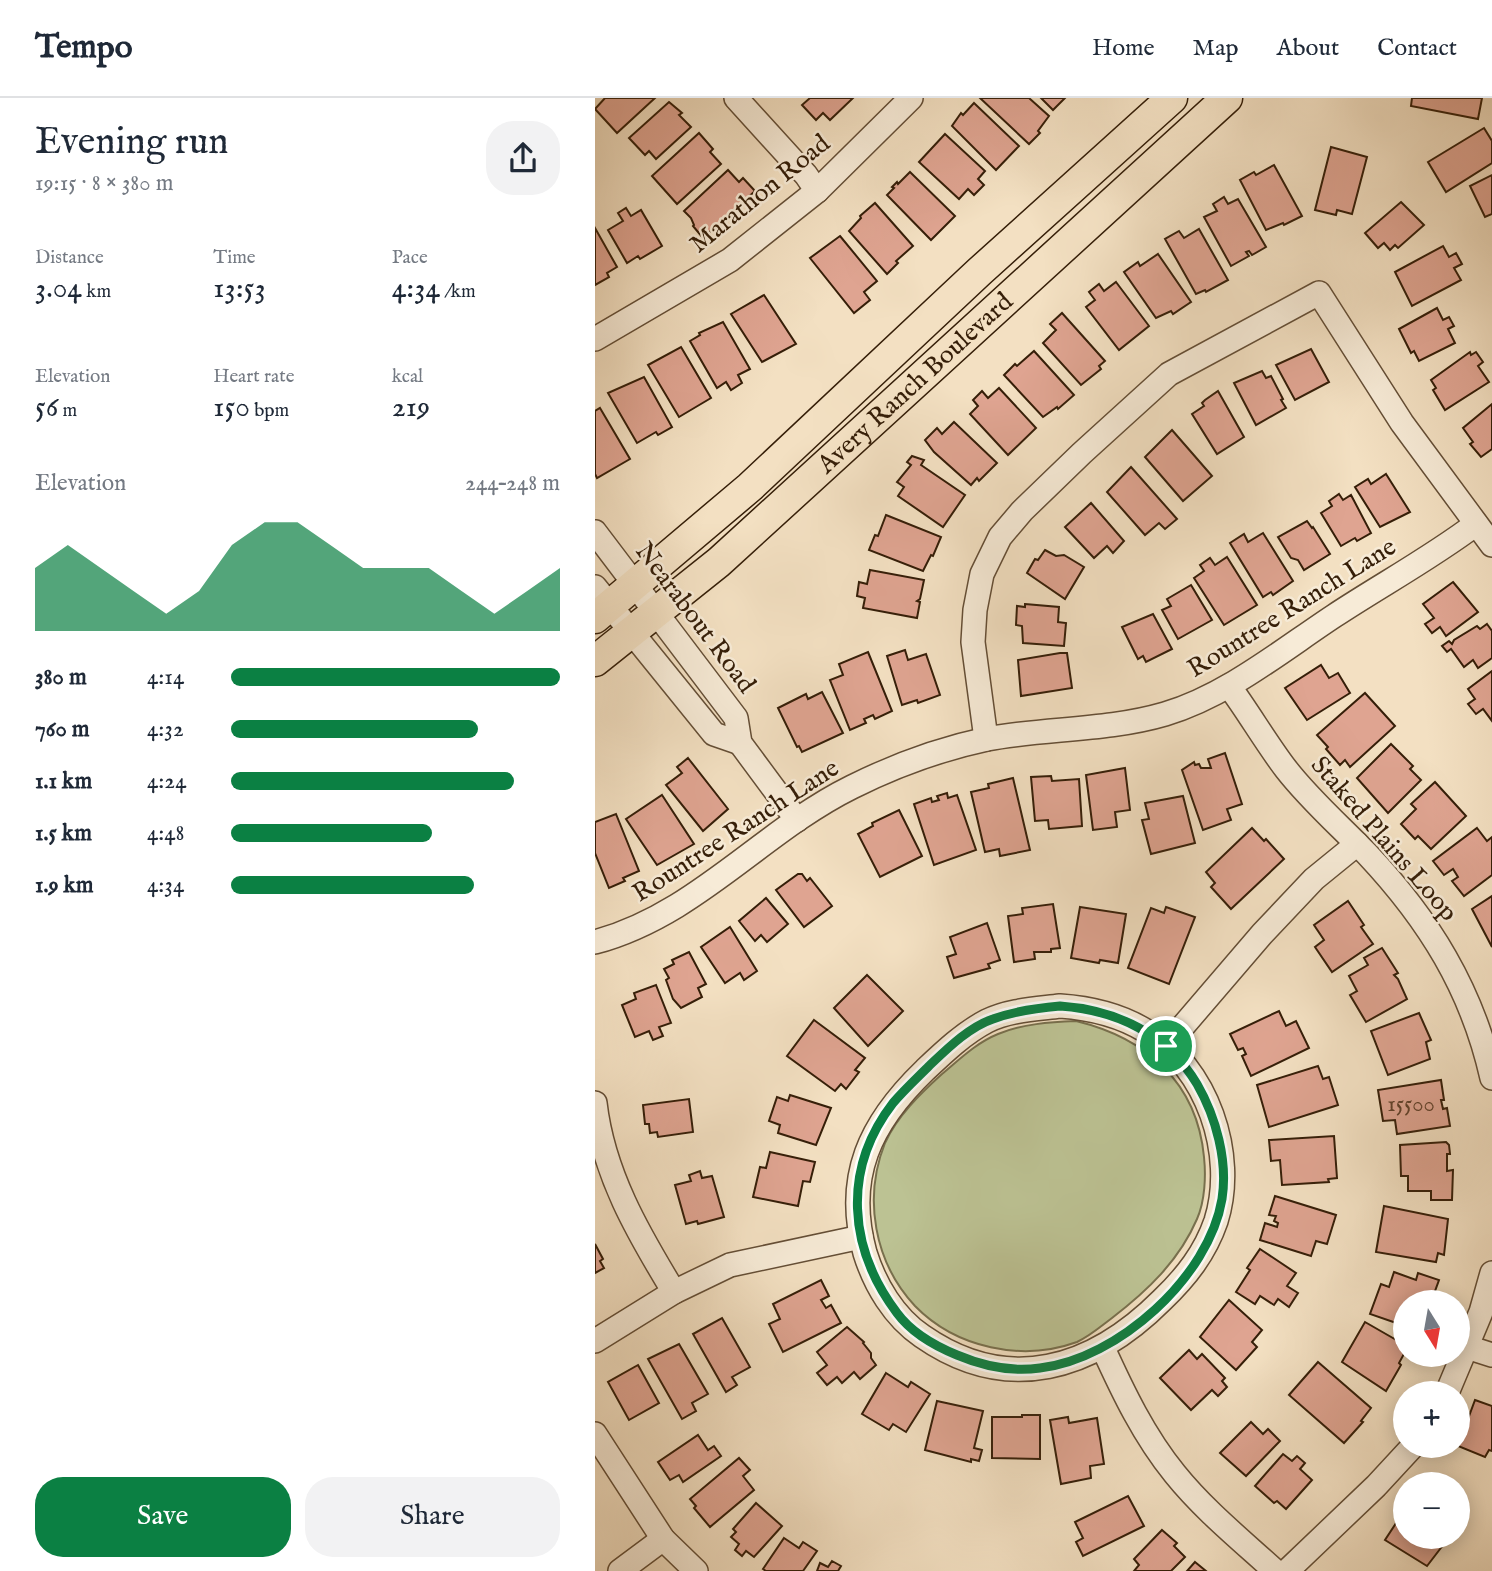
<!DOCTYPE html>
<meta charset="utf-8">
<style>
:root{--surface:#fff;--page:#f2f2f3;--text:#1f2937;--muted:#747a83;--line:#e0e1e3;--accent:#0b8043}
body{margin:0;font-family:"IM FELL English",serif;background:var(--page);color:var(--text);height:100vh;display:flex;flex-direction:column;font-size:26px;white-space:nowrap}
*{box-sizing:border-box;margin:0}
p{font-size:23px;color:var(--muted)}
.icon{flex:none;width:38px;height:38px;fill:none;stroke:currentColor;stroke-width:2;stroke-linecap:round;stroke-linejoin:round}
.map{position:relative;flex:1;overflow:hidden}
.side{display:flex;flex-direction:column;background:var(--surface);width:595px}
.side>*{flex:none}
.needle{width:46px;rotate:169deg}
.tools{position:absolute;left:798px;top:1192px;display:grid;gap:14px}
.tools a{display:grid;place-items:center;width:77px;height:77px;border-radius:50%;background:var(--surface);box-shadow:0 4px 18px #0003;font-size:35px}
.pin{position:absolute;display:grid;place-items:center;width:60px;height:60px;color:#fff;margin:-30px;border:4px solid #fff;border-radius:50%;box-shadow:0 2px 7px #0007}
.round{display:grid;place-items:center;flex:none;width:74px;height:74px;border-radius:28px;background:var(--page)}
.summary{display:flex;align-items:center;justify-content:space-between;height:119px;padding:0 35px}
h1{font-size:38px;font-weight:600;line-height:52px}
.metrics{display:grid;grid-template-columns:repeat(3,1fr);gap:10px;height:119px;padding:7px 35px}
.metrics div{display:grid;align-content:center}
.metrics b{font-size:30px;font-weight:600}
.metrics small{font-size:19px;font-weight:400}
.metrics p{font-size:19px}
.chart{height:196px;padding:14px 35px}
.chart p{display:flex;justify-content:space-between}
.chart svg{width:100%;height:126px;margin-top:7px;fill:var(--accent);opacity:.7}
.primary-button{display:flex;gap:14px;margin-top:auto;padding:14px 35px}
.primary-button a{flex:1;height:80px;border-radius:28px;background:var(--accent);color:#fff;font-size:28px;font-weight:600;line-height:80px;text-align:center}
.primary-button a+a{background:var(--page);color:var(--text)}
ul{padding:0 35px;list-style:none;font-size:23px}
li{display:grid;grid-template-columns:112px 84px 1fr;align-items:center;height:52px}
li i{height:18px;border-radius:9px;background:var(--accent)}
header{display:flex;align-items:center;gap:42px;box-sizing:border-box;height:98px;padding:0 35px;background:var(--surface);border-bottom:2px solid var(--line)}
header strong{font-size:33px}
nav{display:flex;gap:38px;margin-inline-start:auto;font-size:24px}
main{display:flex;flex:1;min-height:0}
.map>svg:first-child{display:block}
.green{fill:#bcc293;stroke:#78704e;stroke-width:2}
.building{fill:#dfa491;stroke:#351e08;stroke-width:2}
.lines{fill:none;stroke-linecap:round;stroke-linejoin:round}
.minor-casing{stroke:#644e36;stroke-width:26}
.major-casing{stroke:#351e08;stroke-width:33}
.minor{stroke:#f7ebd7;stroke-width:23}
.major{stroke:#f3e0c2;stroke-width:30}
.route-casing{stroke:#fff;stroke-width:14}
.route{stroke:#0b8043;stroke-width:9}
.labels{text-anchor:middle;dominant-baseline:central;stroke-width:5;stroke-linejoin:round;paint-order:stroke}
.number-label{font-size:23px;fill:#60402a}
.street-label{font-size:26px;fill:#351e08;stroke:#f7ebd7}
</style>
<header>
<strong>Tempo</strong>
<nav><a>Home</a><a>Map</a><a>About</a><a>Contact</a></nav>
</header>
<main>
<section class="side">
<div class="summary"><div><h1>Evening run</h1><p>19:15 · 8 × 380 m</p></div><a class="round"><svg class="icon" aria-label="share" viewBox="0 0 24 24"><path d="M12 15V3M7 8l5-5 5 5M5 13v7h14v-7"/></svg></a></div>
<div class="metrics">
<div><p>Distance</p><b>3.04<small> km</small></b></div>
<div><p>Time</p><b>13:53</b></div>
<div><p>Pace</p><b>4:34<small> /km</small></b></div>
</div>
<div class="metrics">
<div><p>Elevation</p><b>56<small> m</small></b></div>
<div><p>Heart rate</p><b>150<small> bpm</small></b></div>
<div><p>kcal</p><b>219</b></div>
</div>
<div class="chart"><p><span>Elevation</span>244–248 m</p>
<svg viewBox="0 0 160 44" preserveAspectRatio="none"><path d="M0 44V22L10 14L20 22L30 30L40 38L50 30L60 14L70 6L80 6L90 14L100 22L110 22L120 22L130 30L140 38L150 30L160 22V44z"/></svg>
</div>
<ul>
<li><b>380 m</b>4:14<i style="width:100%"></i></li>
<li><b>760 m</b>4:32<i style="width:75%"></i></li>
<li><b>1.1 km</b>4:24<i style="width:86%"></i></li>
<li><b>1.5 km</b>4:48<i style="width:61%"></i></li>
<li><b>1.9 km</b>4:34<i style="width:74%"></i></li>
</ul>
<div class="primary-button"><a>Save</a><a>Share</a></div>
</section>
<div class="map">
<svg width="897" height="1473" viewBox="0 0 897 1473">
<rect width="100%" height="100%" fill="#f3e0c2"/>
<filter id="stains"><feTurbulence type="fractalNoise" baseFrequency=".00286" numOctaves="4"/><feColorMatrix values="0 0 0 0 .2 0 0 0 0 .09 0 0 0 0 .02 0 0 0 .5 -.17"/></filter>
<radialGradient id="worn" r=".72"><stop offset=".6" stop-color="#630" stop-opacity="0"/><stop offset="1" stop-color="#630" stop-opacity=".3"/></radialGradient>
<path class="green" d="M481,923C551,940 602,984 609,1059C611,1078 610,1103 602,1121C584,1163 552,1193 517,1220C505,1229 495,1238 482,1244C427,1264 361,1250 320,1208C279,1164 268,1100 290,1045C302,1018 326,995 347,976C365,961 381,945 403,936C427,926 455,924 481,923Z"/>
<g class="building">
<path d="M10,0H60L22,35L0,11Z"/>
<path d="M215,0H258L235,22L228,15L221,22L207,7Z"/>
<path d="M385,0H434L454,18L443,33L445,35L434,46Z"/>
<path d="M446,0H470L458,12Z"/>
<path d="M817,0H887L883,21L816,8Z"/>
<path d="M74,4L87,15L84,17L96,29L61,61L54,53L50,57L34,40Z"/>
<path d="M379,5L424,48L401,72L357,28L366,15L368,17Z"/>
<path d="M889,30L897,43V65L851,94L833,64Z"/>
<path d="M104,35L118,51L115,54L126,66L82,106L57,78Z"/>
<path d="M350,36L390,73L383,81L389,87L379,97L373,91L364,101L324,64Z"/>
<path d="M736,49L772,59L757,116L742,112L741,117L720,112Z"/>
<path d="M679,67L707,118L689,127L688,125L671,132L645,82L659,74L661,77Z"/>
<path d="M133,72L144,84L148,80L160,93L108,140L98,128L99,127L96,120L89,113Z"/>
<path d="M315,74L360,118L336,142L292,97L299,90L297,89L302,84L303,86Z"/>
<path d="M897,77V116L890,119L875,88Z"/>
<path d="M629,99L633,106L643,101L671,149L657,157L654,153L651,154L654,158L636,168L609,119L622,113L618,106Z"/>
<path d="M806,104L829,127L803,150L800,147L795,152L789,145L783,150L770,135Z"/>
<path d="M280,105L318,148L301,163L303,165L292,176L254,133L266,120L265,118Z"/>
<path d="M31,110L36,118L46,112L67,148L45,161L43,158L32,165L13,132L28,123L23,115Z"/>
<path d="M0,130L22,169L12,175L14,179L0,187Z"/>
<path d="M604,131L633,182L611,194L610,192L601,196L570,141L584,133L589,140Z"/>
<path d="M245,138L282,183L269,194L275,202L259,215L215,160Z"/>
<path d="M848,148L854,159L861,155L867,166L859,170L866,182L817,208L800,174Z"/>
<path d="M563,156L596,204L578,216L576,213L561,220L529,174L543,164L545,168Z"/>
<path d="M521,184L554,228L524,252L491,209L500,202L494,194L504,186L509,193Z"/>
<path d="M169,197L201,246L167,264L136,216Z"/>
<path d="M842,210L848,222L854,219L859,228L853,231L860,245L824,263L819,253L816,255L804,231Z"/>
<path d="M467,215L510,263L504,268L506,271L486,287L448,245L461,232L455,226Z"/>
<path d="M128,224L155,271L143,277L147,285L136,292L131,284L122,290L95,243L105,237L104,235Z"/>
<path d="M86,249L116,300L84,319L53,267Z"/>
<path d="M716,251L734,284L700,302L681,267Z"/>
<path d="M439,253L479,297L463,311L462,309L448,319L409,277L420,266L422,268Z"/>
<path d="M875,254L876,257L881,254L888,264L883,268L894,284L850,312L838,292L841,290L836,282Z"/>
<path d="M667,273L671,280L676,278L688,301L686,302L691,310L661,327L639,285Z"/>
<path d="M49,279L77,329L63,337L61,334L42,345L13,295Z"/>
<path d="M404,290L441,330L413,357L375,316L383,308L378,302L387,293L393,300Z"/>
<path d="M623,293L649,339L622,356L597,316L609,308L607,305L610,302Z"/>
<path d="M897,306V351L886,359L875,346L878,344L868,330Z"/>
<path d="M5,310L35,361L2,380L0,376V313Z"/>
<path d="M359,324L402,365L384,383L382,380L376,387L339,354L330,342L342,330L347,336Z"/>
<path d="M577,332L617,378L588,403L550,359Z"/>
<path d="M317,358L329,362L326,367L370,397L348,429L303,398L309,389L302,384L316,367L312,364Z"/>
<path d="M536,369L582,421L570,431L564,425L550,437L512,394Z"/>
<path d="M791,376L815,414L785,429L760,389L773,381L776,386Z"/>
<path d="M744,396L748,402L756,397L776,435L762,443L760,440L746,448L726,415L737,408L734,403Z"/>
<path d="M496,405L529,443L518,455L512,448L499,460L470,429Z"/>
<path d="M291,417L346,439L338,458L336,457L328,473L274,452L280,437L283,438Z"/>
<path d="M712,423L717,430L718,429L735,456L709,472L703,462L696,460L683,439Z"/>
<path d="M668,435L698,483L678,497L676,494L668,499L635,445L649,436L653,444Z"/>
<path d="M450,452L461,458L469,457L489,469L470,501L432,475L440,461L443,462Z"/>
<path d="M632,459L662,507L629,527L599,480L609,473L605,467L615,460L620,467Z"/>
<path d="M275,472L329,482L325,501L322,503L325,504L322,520L268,510L270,500L262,498L264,484L272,486Z"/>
<path d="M858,484L883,514L851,538L845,529L837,535L830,526L839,520L828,506Z"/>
<path d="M596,487L617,522L583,541L567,512L576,508L572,501Z"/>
<path d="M430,506L464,509L463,524L471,525L469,548L428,545L427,528L421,527L422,508L430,509Z"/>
<path d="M558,516L577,551L551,564L548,558L543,561L527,529Z"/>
<path d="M892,526L897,533V560L883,570L878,562L869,569L856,551L852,554L847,548L854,543L857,546L859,542L882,528L885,531Z"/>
<path d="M310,552L313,562L331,556L345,597L323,605L322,602L307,607L292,558Z"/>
<path d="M273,554L297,613L280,621L278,617L269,621L271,625L255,632L235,582L248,577L244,566Z"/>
<path d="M465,555H472L477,590L426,598L423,562Z"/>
<path d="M726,567L734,580L743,575L755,595L712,622L690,590Z"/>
<path d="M897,573V623L888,611L881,616L873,606L880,601L873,591Z"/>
<path d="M227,594L248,635L207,654L204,648L202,649L183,610L211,596L213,601Z"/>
<path d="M770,595L800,628L755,669L750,662L745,667L731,651L733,649L722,637Z"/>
<path d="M796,646L818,668L815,671L826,682L793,715L762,680Z"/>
<path d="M630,655L647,706L632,711L636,722L608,732L587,672L599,664L600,667L604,666L606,670H616L613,661Z"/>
<path d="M93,660L133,711L108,733L71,687L87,675L82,669Z"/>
<path d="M530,670L535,712L520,714L522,729L498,732L491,677Z"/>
<path d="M456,678L457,683L484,681L487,728L454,731L453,722L440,723L436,679Z"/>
<path d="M418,680L435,752L405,758L404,751L390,754L376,694L394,690L393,686Z"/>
<path d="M840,684L871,718L836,751L823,738L820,741L806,726L821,711L816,706Z"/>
<path d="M352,695L353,700L362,697L381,752L339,767L319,706L336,700L337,704L344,702L342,698Z"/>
<path d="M67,697L99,746L62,767L31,721Z"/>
<path d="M588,698L600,745L556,756L547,722L554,721L550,705Z"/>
<path d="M304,712L327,758L285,779L263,736L278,728L277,725Z"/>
<path d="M21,716L44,773L28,780L30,783L14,790L0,755V724Z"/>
<path d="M657,730L669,743L671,741L689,761L636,811L616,789L620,785L611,774Z"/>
<path d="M882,730L892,743L897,739V777L869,798L857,783L863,779L858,771L849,777L838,763Z"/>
<path d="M203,776H207L212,783L215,780L237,808L209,829L181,792Z"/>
<path d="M897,798V849L877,811Z"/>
<path d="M171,800L193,826L172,844L166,837L160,843L144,823Z"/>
<path d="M753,803L769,827L766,829L778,846L737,874L720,849L729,842L719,827Z"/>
<path d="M458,806L465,850L456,851V854H439L440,861L419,864L413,818L428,816L427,810Z"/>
<path d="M485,809L531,816L523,865L505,862L504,865L476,860Z"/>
<path d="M571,809L600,819L574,886L533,870L556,810L569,815Z"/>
<path d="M392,825L405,862L393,866L395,870L359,880L352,859L361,856L355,839Z"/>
<path d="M135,829L162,873L149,882L145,875L130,885L106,849Z"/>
<path d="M787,850L803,875L799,877L803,881L812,901L771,924L755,897L762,893L754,878L773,867L769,860Z"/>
<path d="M94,854L111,886L103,890L107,899L86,910L78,901L71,882L74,880L69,871L79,866L77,862Z"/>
<path d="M272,877L308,913L273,948L239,910Z"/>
<path d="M61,887L76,925L64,929L68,938L58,942L54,933L40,939L27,907L41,901L39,895Z"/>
<path d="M684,913L691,928L701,923L714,950L656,978L647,958L651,956L648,950L643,952L635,936Z"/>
<path d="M824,915L836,942L831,944L835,961L793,977L776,933Z"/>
<path d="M219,922L270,960L260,972L264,974L251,991L246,986L240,993L192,958Z"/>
<path d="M723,968L728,981L734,979L743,1007L674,1029L662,987Z"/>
<path d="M846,982L849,1002H846L848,1011L852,1010L855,1028L802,1036L800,1022L788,1023L783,992Z"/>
<path d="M195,997L236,1010L221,1047L183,1035L185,1027L174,1023L182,999L193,1003Z"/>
<path d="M94,1001L98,1034L63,1039L62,1034L55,1035L54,1026H50L48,1007Z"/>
<path d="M739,1038L742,1080L733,1081L734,1084L687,1087L685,1062L676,1063L674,1042Z"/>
<path d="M851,1044L854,1047L855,1056H852V1073L858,1072L857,1102H836V1093H813V1078H806L805,1047Z"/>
<path d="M175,1054L220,1064L215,1084L208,1083L203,1108L158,1099L165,1069L171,1070Z"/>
<path d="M105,1073L107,1080L117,1078L129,1119L103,1126L102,1123L91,1126L80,1087L96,1083L94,1077Z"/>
<path d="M680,1098L741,1117L732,1146L721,1143L716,1158L665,1142L670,1125L682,1129L683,1125L679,1123L681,1118L674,1117Z"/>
<path d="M789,1108L853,1121L849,1157L843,1155L841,1164L781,1154Z"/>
<path d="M0,1146L8,1161L5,1163L9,1170L0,1175Z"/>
<path d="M665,1151L701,1175L692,1188L703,1195L694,1209L683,1201L679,1207L665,1198L660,1206L641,1194L655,1172L652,1170Z"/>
<path d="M799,1174L821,1182L823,1175L844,1182L836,1204H810V1228L775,1216L786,1186L794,1189Z"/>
<path d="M226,1182L234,1198L226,1202L231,1210L236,1207L246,1225L188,1254L174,1226L185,1221L178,1206Z"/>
<path d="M634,1202L667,1232L657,1244L662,1249L641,1272L605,1239Z"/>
<path d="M127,1220L155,1269L137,1279L142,1287L131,1294L98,1236Z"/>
<path d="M770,1224L810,1247V1254L804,1265L806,1267L791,1293L747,1264Z"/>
<path d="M252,1229L269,1244L268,1245L276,1255V1260L281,1267L265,1281L259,1274L247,1285L242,1279L232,1287L222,1275L232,1267L222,1254Z"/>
<path d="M84,1246L113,1296L97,1305L101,1313L87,1321L53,1261Z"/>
<path d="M594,1252L602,1261L607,1256L630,1280L627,1283L632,1289L623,1298L617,1292L596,1312L565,1280Z"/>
<path d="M723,1264L776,1310L766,1323L768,1324L749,1345L694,1297Z"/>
<path d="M43,1267L64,1305L34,1322L13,1284Z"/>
<path d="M291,1275L313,1289L316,1284L335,1296L311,1334L298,1326L294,1332L267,1316Z"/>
<path d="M880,1302L897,1308V1353L894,1352L890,1359L863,1348Z"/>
<path d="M342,1303L388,1313L379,1350L387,1352L384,1363L376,1361V1364L330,1352Z"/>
<path d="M427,1317H445V1361L397,1360V1319H427Z"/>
<path d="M473,1319L474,1325L502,1320L509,1366L495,1368L496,1380L466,1386L455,1322Z"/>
<path d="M656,1324L668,1336L673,1331L685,1343L651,1378L625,1355Z"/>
<path d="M103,1337L113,1352L119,1348L126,1358L88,1384L84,1377L75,1382L63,1364Z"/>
<path d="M688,1356L697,1363L702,1358L710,1365L705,1371L717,1382L691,1411L682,1403L679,1405L660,1388Z"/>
<path d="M144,1360L155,1372L148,1378L159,1392L115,1429L99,1410L101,1408L95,1401Z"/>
<path d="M533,1398L549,1428L488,1458L481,1444L488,1440L480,1424Z"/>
<path d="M161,1405L187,1428L159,1459L151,1453L147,1458L140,1452L144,1446L136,1439L141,1434L138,1431Z"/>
<path d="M807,1416L810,1418V1438H855L832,1468L790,1442Z"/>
<path d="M567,1432L582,1445L579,1448L590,1459L576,1473H539L544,1467L539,1461Z"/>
<path d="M189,1440L204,1450L208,1444L222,1453L208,1473H171L168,1471Z"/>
<path d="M237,1463L246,1468L243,1473H222L225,1465L233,1469Z"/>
<path d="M600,1464L611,1473H592Z"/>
</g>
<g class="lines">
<g class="minor-casing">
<g id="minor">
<path d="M141,0L211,77L222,93"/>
<path d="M0,241L135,162L222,93L316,0"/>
<path d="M0,434L141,620L145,645L202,722"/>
<path d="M0,489L119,636L145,645"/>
<path d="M634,588C654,615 671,645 691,671C715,702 745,728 772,756C834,822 877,891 897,980"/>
<path d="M391,641L378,544L380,512L387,476L405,439L427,413L487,355L574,276L724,195L807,325L897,447"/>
<path d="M0,844C101,817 166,734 257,689C299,668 345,651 392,641C450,630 512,633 570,616C631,598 686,553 739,518C786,487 836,460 881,426"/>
<path d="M465,908C495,910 525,917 551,933C612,969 642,1056 621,1123C610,1155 591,1179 567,1202C498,1271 413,1298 327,1238C299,1219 280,1187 270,1155C249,1079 275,1025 330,972C349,954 369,935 392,923C414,912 441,911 465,908Z"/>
<path d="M571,948L667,836L719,781L762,746"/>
<path d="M0,1005C8,1075 43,1135 79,1194"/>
<path d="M0,1243L79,1194L135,1167L266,1139"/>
<path d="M872,1249L897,1257"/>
<path d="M508,1250C528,1294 549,1338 580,1376C609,1412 646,1442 680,1473"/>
<path d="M852,1295L886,1214L897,1175"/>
<path d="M0,1336L68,1441L101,1473"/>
<path d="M25,1473L68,1441"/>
<path d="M692,1473L781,1388L818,1348"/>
</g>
</g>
<g class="major-casing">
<g id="major">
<path d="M0,520L155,389L384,174L577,0"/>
<path id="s1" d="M0,563L124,464L632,0"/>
</g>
</g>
<use href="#minor" class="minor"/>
<use href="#major" class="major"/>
</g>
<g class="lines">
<g class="route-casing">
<path id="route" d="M465,908C522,912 572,936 602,986C621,1019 633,1063 627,1101C614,1179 523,1261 445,1270C417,1274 388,1268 362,1257C340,1248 316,1234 302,1215C253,1150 247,1071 298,1005C309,992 322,980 334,968C352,951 374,929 398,921C420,913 442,910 465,908Z"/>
</g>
<use href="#route" class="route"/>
</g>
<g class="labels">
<g class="number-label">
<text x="816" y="1006">15500</text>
</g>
<g class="street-label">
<text transform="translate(165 96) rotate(-39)">Marathon Road</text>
<text stroke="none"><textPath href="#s1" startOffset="424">Avery Ranch Boulevard</textPath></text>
<text transform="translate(697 510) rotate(-32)">Rountree Ranch Lane</text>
<text transform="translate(100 520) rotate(53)">Nearabout Road</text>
<text transform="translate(141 733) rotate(-33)">Rountree Ranch Lane</text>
<text transform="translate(789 741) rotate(49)">Staked Plains Loop</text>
</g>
</g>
<rect width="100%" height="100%" filter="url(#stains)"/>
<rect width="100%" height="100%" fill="url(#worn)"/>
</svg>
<div class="tools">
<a><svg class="needle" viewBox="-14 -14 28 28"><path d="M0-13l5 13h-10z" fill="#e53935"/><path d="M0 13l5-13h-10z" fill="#747a83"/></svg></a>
<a>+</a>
<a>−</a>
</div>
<div class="pin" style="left:571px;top:948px;background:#1e9e55"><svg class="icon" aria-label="arrive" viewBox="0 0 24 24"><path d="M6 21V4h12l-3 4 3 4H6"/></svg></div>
</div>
</main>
